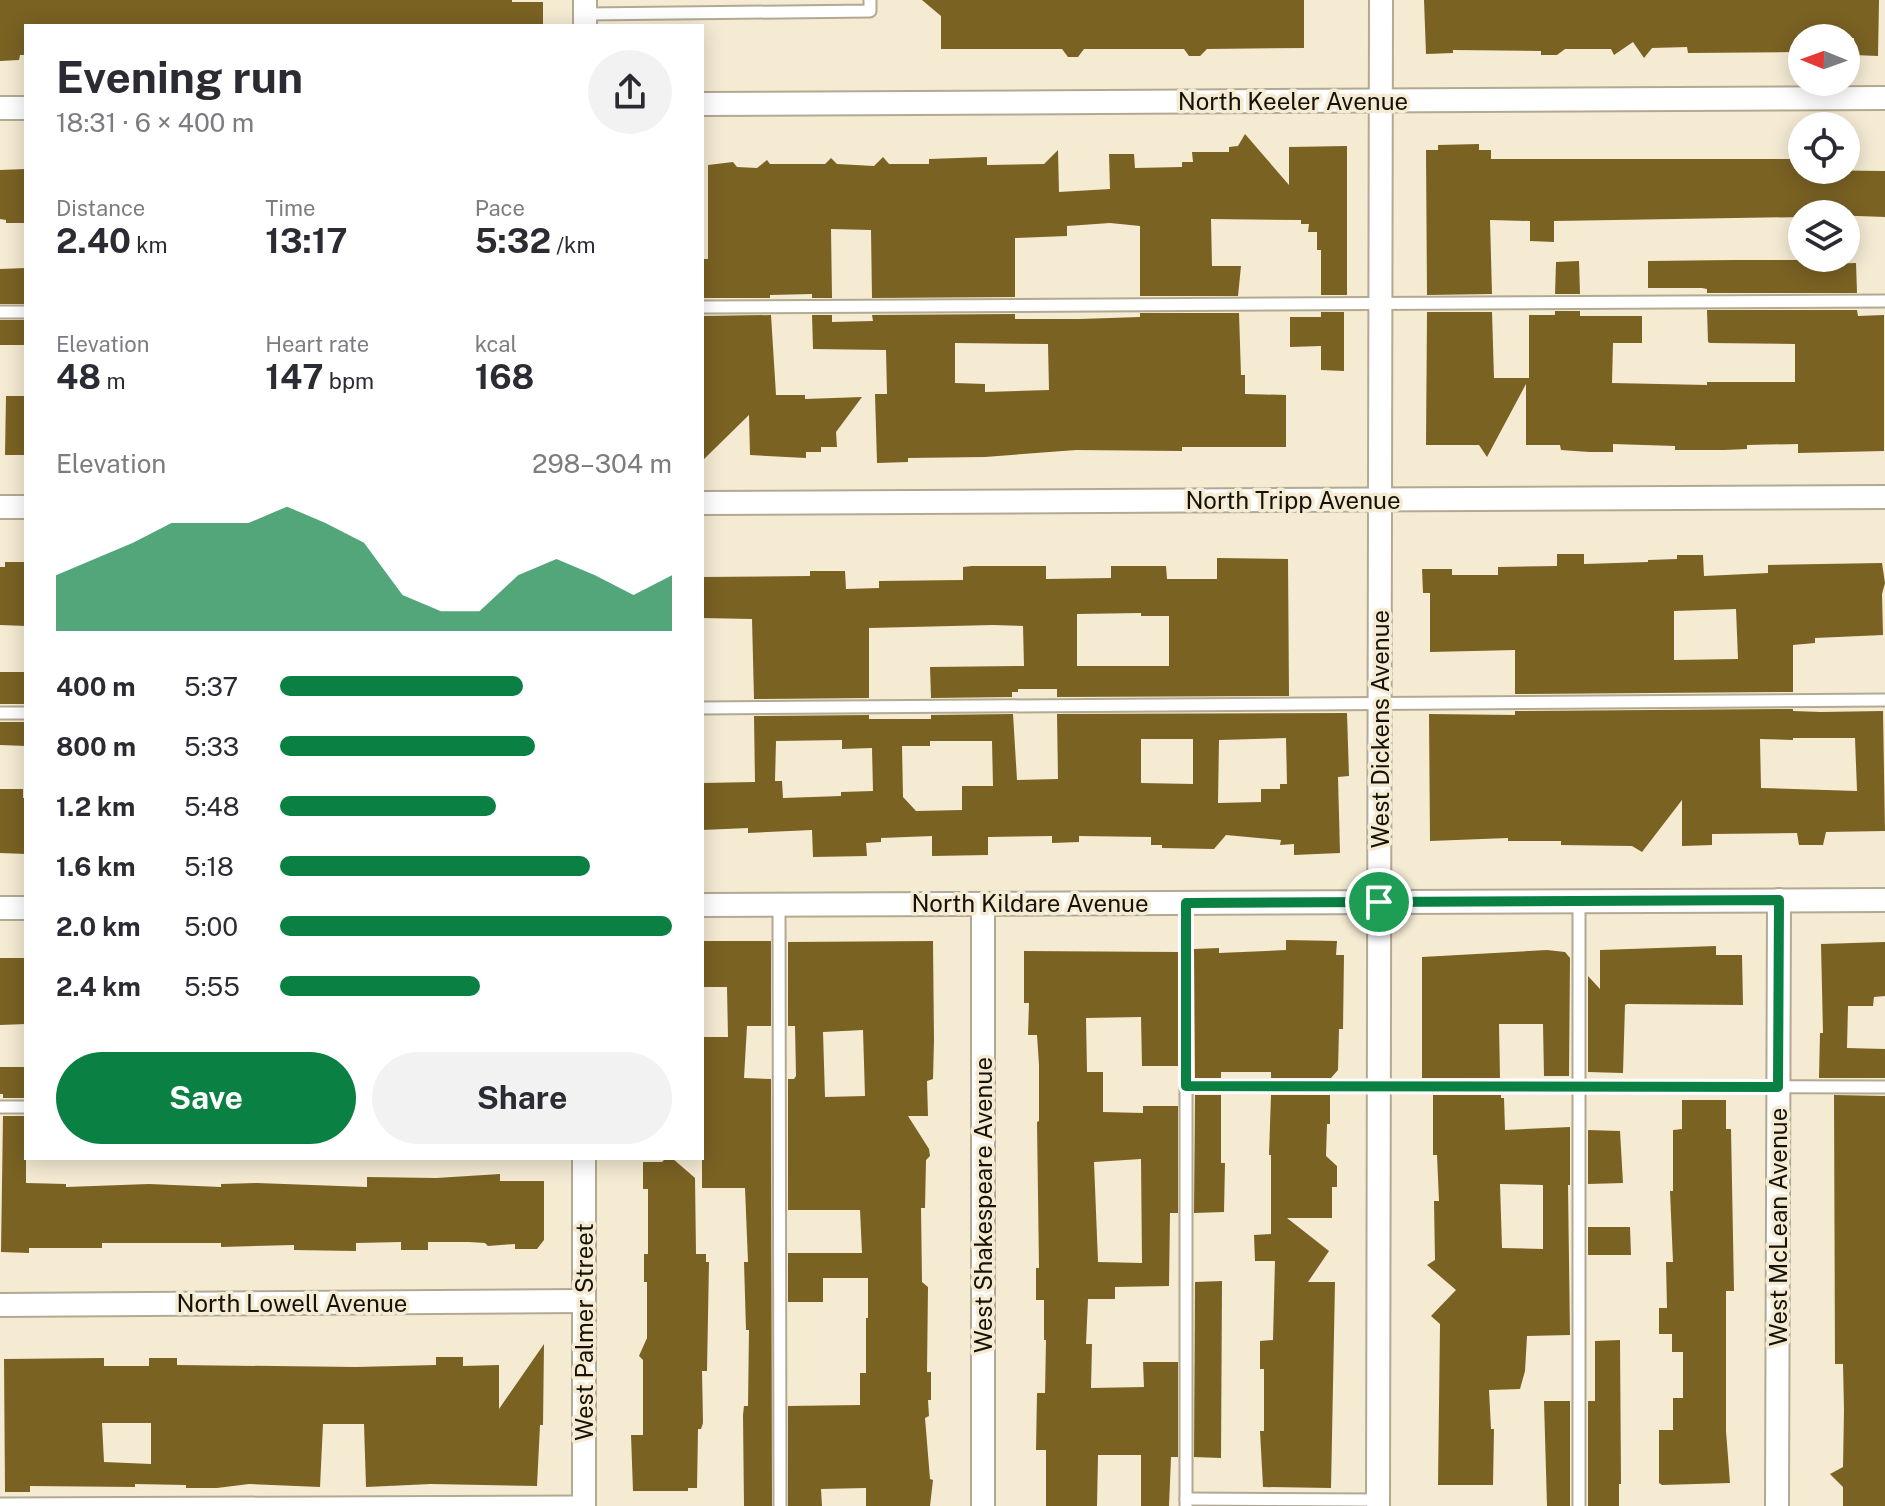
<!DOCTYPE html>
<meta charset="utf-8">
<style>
:root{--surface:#fff;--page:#f2f2f3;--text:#2b2b33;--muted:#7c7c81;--accent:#0b8043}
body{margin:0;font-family:"Public Sans",sans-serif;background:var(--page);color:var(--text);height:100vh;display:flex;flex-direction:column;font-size:30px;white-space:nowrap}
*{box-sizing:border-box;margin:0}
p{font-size:26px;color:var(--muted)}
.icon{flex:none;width:44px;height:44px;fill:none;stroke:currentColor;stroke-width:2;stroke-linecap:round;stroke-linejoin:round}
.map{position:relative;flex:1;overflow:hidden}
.drawer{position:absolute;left:24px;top:24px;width:680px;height:1136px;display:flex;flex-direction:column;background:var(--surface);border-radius:0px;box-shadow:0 4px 20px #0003}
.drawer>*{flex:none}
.needle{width:52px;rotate:271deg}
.fabs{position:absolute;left:1788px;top:24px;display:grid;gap:16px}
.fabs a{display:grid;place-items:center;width:72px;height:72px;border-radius:50%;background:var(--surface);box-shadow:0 4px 20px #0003;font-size:40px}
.pin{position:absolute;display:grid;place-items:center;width:68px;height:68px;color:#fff;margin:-34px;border:4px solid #fff;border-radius:50%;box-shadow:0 2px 8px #0007}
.round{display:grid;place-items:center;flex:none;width:84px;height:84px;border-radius:42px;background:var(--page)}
.head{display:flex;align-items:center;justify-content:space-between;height:136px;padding:0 32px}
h1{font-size:44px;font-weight:700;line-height:60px}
.metrics{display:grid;grid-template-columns:repeat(3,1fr);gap:12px;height:136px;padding:8px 32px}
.metrics div{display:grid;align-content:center}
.metrics b{font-size:34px;font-weight:700}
.metrics small{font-size:22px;font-weight:400}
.metrics p{font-size:22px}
.chart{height:224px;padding:16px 32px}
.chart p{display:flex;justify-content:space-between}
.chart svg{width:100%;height:144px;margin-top:8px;fill:var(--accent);opacity:.7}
.cta{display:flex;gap:16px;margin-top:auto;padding:16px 32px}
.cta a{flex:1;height:92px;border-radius:48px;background:var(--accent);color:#fff;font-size:32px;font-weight:700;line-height:92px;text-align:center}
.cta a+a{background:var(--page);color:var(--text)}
ul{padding:0 32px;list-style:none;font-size:26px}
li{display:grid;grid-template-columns:128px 96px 1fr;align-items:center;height:60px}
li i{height:20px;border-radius:10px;background:var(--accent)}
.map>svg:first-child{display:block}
.building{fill:#7a6223;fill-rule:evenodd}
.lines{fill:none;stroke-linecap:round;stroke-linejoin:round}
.lane-casing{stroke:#b2a992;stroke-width:15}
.street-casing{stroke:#b2a992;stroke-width:26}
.lane{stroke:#fff;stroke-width:11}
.street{stroke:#fff;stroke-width:22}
.route-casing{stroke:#fff;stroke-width:16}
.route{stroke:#0b8043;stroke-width:10}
.labels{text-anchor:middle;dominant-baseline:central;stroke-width:7;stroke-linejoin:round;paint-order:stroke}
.street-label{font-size:24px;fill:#16120a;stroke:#f5ebd3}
</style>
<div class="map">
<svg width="1885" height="1506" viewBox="0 0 1885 1506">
<rect width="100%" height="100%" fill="#f5ebd3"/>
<g class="building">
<path d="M0,0H512V2H543V26H26V55H20L19,60L0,61Z"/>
<path d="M922,0H1304V48L1207,49L1200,56H1189L1184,49H1084L1078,57H1068L1062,49H941V16Z"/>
<path d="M1424,0H1879L1878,56L1854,55V38H1795V52L1688,53L1687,47L1652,48L1644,58L1633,42L1614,55L1611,49H1565L1557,55H1541V51L1453,50V53L1426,54Z"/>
<path d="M1245,134L1289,185V147L1347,146V295H1321V250H1317V232H1308L1309,224H1301V220L1211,219L1212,266H1241L1238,296H1140V226L1110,223L1067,226V236L1015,238V297L872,298L871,230L831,229L832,298H812V294L770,295V298H702V259H708V165L733,162L737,167L757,168L767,160L770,164H825L831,158L837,164L874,166L883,157L889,164H929V159L987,157V165L1044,164L1058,150L1059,192L1110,189L1109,154H1134L1135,168L1182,167V162H1193L1192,152H1229V147L1238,146Z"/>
<path d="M1479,144V150H1491V159H1802V170L1885,171V217L1802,214V217L1554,221V242L1530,241V221L1490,220L1492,294L1427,295L1426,150H1438V145Z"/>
<path d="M26,169V223H6V220L0,219V170Z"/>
<path d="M1733,260H1824V264L1856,263L1857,293H1707V289L1702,288H1648V261Z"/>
<path d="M1579,261L1580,294H1555L1556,262Z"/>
<path d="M26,268V304H0V269Z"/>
<path d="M1707,310H1857L1858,316L1884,315V451L1798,453V444L1747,445V449L1724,450H1675V446L1613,444V452H1589L1561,450L1560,445H1526V384L1487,457L1479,445H1426L1427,312H1492L1494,378H1529V315H1555V311H1580V316H1642V343H1613L1612,383L1707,385V382H1795V344L1710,343L1708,342Z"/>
<path d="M1321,312H1344V371L1321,370V346L1290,347V317H1321Z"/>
<path d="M1140,313H1239L1241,375H1245V394L1286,395V447H1182V451L1076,450L985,457L908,458V462L877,463L875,394H887L886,350L813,349L812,315H832V322L873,321L872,315L1015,314V319H1080L1140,317ZM955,343L1048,344L1049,390L985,392V384L955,383Z"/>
<path d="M771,315L776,395H805V399L862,397L836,432L837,447H821V452H806V458L750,455L749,415L702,461V316Z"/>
<rect x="0" y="320" width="26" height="25"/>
<path d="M6,396H26V455H5Z"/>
<path d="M1557,554H1584V564L1648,562V560L1677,559V555H1703L1704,576L1768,573V565L1882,563L1885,583L1882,594L1883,635L1815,638V643L1793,645V692L1515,694V650L1430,652V593H1423L1422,569H1452V575H1498V567L1557,566ZM1736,609L1738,659L1674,660V611Z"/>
<path d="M1217,558L1288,559L1289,696L1057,697V689H1018V692H1012V697L931,698L930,667L1024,666L1023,626L993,625L869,628V698L754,699L752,619L702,618V577L810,576V571H845L846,589L879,588V581L963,580V567L972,566H1046V579L1111,578V566H1166L1167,579H1217ZM1141,613V616H1169V666H1077V614Z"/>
<path d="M5,562H26V626L0,625V567H5Z"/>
<rect x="0" y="672" width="26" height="32"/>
<path d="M1793,709V711L1821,712L1883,711L1885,831L1826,832L1823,845H1799L1797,833L1712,834V845L1682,846V800L1642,852L1632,846L1561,845V841H1508V838L1430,841L1429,714L1515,715V711ZM1793,738H1855L1857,791L1761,788L1760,739L1793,740Z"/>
<path d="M1347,713L1349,776L1338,777L1340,853L1294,855V844L1280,845L1281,840L1226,835L1214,849L1162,848V845H1151V837L1079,836V842L1052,843V836L988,837V855L932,856V836L881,838V842L866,843L867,856L813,857L812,830L748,833V828L702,830V783L755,782L754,716L869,715V719H931V715L1013,714L1017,780L1058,779L1057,714ZM1286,738L1287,784H1280V789H1261V802L1218,803L1219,740ZM1141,739H1193V784L1141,783ZM842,740V749L872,748L873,791L841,792V796L783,798L782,781H775L776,741ZM930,741H992L993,786H962V810L916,811L903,797L902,746H930Z"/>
<path d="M0,722H26V746L0,745Z"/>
<path d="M0,789H23V798H26V854L0,853Z"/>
<path d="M1286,940L1337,941L1336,955H1344L1343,1029H1339L1338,1070L1331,1078H1271V1072H1221V1078H1195L1194,949L1219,948V953L1286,950Z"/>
<path d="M702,941H771V1026H747L744,1078L771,1079L772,1506H744L743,1415L744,1406H748L749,1330H746L744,1262H748L745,1188H702V1037H728L727,987H702Z"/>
<path d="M933,941L934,1040L933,1079L927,1081L928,1116H908L929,1149L930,1156L926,1160L925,1208H921L922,1282L928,1287L927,1372H931V1400H928L929,1416L925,1418L930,1479L933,1480L930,1506H866V1488L821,1489L822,1506H788V1406L860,1405V1373H866V1318H868V1278H823V1302H788V1253H862L860,1210H788V1079H794L796,1076L795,1026H788V942ZM863,1030L865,1096L825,1097L823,1032Z"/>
<path d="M1885,942V996L1874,997L1873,1006H1848L1847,1048L1885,1049V1078H1819L1820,1033H1823L1821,944Z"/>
<path d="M1716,946V955H1742L1743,1005L1627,1004L1625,1005L1623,1073L1588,1072V976L1600,989V950Z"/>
<path d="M1547,950L1565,952L1570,958L1569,1076H1544L1543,1024H1499L1500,1078H1422V957Z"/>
<path d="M1024,951L1178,952V1066H1142L1141,1017L1086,1018L1087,1072H1103V1112L1143,1113V1106H1178V1213H1170L1169,1286L1115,1287V1299H1088L1086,1344H1092L1091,1388L1144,1387L1143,1362H1178V1457H1171L1169,1506H1141V1455H1098L1097,1506H1046V1450H1036L1037,1393H1045L1046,1340H1044V1300H1036V1268H1039L1037,1122L1039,1121V1065L1037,1035H1028L1029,1003H1024ZM1141,1159L1142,1263L1098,1262L1094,1162Z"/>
<path d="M0,958H26V1024L0,1025Z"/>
<path d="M0,1067H26V1098H3V1094H0Z"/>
<path d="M1195,1095H1221V1163H1225L1224,1212L1194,1213Z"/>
<path d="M1271,1095H1330V1124H1327L1326,1156L1337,1166V1187H1332V1218H1287L1329,1251L1308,1282H1335L1331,1488L1263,1487L1260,1431H1264V1369H1260V1341L1273,1340L1275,1261H1255L1254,1235L1271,1234V1155H1269Z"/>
<path d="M1433,1095H1501V1098H1504L1505,1130L1570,1127V1185H1568L1570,1335L1527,1336L1525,1371L1520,1389L1489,1390L1491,1429H1494L1493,1485H1438L1440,1324L1431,1316L1456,1290L1427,1265L1435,1260L1434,1201H1439L1437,1155H1433ZM1500,1184L1543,1185V1249L1502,1248Z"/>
<path d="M1834,1095L1885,1096V1506H1843V1487L1830,1474L1843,1467L1844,1410L1843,1364H1835Z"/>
<path d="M1682,1100H1726V1129H1731L1734,1291H1726V1431L1730,1483L1662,1485L1659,1483V1430H1673V1398H1683V1352H1672V1334H1659V1308H1667L1666,1262H1673L1670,1191H1673V1130L1682,1129Z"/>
<path d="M3,1116H26V1183L66,1184V1187L149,1184L221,1187V1184L257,1183L367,1187V1177L436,1178L500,1174V1181H544V1240L537,1249H515V1244L488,1246L485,1243L469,1242H428V1250H401V1242L356,1243V1251L294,1250V1245L221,1247V1243H102V1248H29V1253L1,1252Z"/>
<path d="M1588,1130L1620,1131L1623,1183L1588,1184Z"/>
<path d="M666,1158H672L695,1178L696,1254H706V1262H709L707,1371H702L703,1423L701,1429H698L697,1488H688V1491H633L631,1435H643V1360L639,1356L647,1338V1282H644V1254H648V1189H643V1162H662Z"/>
<path d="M1588,1227H1630L1631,1255H1588Z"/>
<path d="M1222,1281L1221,1458L1194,1457L1195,1282Z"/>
<path d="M1620,1340L1621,1484H1619V1506H1588V1401H1595V1341Z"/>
<path d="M544,1344L543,1425H540L537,1486L431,1484L366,1487L364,1424H323L320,1487L249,1484L217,1488H186V1485L135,1484V1487L30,1486V1492H5L4,1359L104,1358V1366H149V1358H177V1365L356,1367L436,1365V1357H463V1366L499,1365V1409ZM102,1423H151V1464L104,1462Z"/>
<path d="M1544,1401H1570V1506H1547Z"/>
</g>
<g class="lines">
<g class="lane-casing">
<g id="lane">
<path d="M585,14L870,11V0"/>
<path d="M702,307L1885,301"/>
<path d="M0,312H26"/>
<path d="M702,708L1885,700"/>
<path d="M0,713H26"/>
<path d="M1579,901V1506"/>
<path d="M779,904L780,1506"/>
<path d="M1186,1086L1885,1087"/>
<path d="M0,1107H26"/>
<path d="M1186,1499L1378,1500"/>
<path d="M0,1504L584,1502"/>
<path d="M1186,1506V903"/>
</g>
</g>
<g class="street-casing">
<g id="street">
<path d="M585,26V0"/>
<path d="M702,104L1885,98"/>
<path d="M0,108H26"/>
<path d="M702,503L1885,497"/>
<path d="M0,507H26"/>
<path d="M702,905L1885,900"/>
<path d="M0,908H26"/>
<path d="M0,1305L584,1301"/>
<path d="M584,1506V1158"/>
<path d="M983,1506V904"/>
<path d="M1378,1506L1381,0"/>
<path d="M1777,1506L1779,900"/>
</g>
</g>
<use href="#lane" class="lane"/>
<use href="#street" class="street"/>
</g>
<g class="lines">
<g class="route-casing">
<path id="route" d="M1779,900L1778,1087L1186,1086V903Z"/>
</g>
<use href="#route" class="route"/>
</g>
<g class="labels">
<g class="street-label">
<text x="1293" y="101">North Keeler Avenue</text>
<text x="1293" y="500">North Tripp Avenue</text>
<text transform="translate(1380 729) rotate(-90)">West Dickens Avenue</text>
<text x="1030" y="903">North Kildare Avenue</text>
<text transform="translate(983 1205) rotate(-90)">West Shakespeare Avenue</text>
<text transform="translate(1778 1227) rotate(-90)">West McLean Avenue</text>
<text x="292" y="1303">North Lowell Avenue</text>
<text transform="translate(584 1332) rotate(-90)">West Palmer Street</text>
</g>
</g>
</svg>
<div class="fabs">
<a><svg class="needle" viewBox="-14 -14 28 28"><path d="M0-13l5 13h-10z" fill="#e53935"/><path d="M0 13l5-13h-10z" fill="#7c7c81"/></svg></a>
<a><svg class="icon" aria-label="locate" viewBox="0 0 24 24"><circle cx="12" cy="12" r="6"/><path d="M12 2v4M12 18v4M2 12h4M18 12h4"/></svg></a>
<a><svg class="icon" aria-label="layers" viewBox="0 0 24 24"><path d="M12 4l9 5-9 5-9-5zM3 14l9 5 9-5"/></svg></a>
</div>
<div class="pin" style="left:1379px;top:902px;background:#1e9e55"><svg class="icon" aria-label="arrive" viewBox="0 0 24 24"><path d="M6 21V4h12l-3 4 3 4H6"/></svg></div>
<section class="drawer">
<div class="head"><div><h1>Evening run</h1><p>18:31 · 6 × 400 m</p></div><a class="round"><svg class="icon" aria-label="share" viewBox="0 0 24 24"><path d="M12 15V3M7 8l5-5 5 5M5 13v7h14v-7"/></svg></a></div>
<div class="metrics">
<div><p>Distance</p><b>2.40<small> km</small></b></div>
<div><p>Time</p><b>13:17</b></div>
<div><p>Pace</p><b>5:32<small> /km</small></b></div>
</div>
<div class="metrics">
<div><p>Elevation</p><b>48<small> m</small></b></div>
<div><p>Heart rate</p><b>147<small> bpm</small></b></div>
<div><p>kcal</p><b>168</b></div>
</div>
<div class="chart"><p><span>Elevation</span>298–304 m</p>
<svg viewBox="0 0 160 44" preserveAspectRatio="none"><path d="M0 44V27L10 22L20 17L30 11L40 11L50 11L60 6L70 11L80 17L90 33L100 38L110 38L120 27L130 22L140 27L150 33L160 27V44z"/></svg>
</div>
<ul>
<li><b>400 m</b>5:37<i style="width:62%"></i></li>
<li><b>800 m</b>5:33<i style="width:65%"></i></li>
<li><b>1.2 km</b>5:48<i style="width:55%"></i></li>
<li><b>1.6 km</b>5:18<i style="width:79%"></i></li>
<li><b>2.0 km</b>5:00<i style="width:100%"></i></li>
<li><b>2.4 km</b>5:55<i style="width:51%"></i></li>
</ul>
<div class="cta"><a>Save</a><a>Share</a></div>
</section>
</div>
